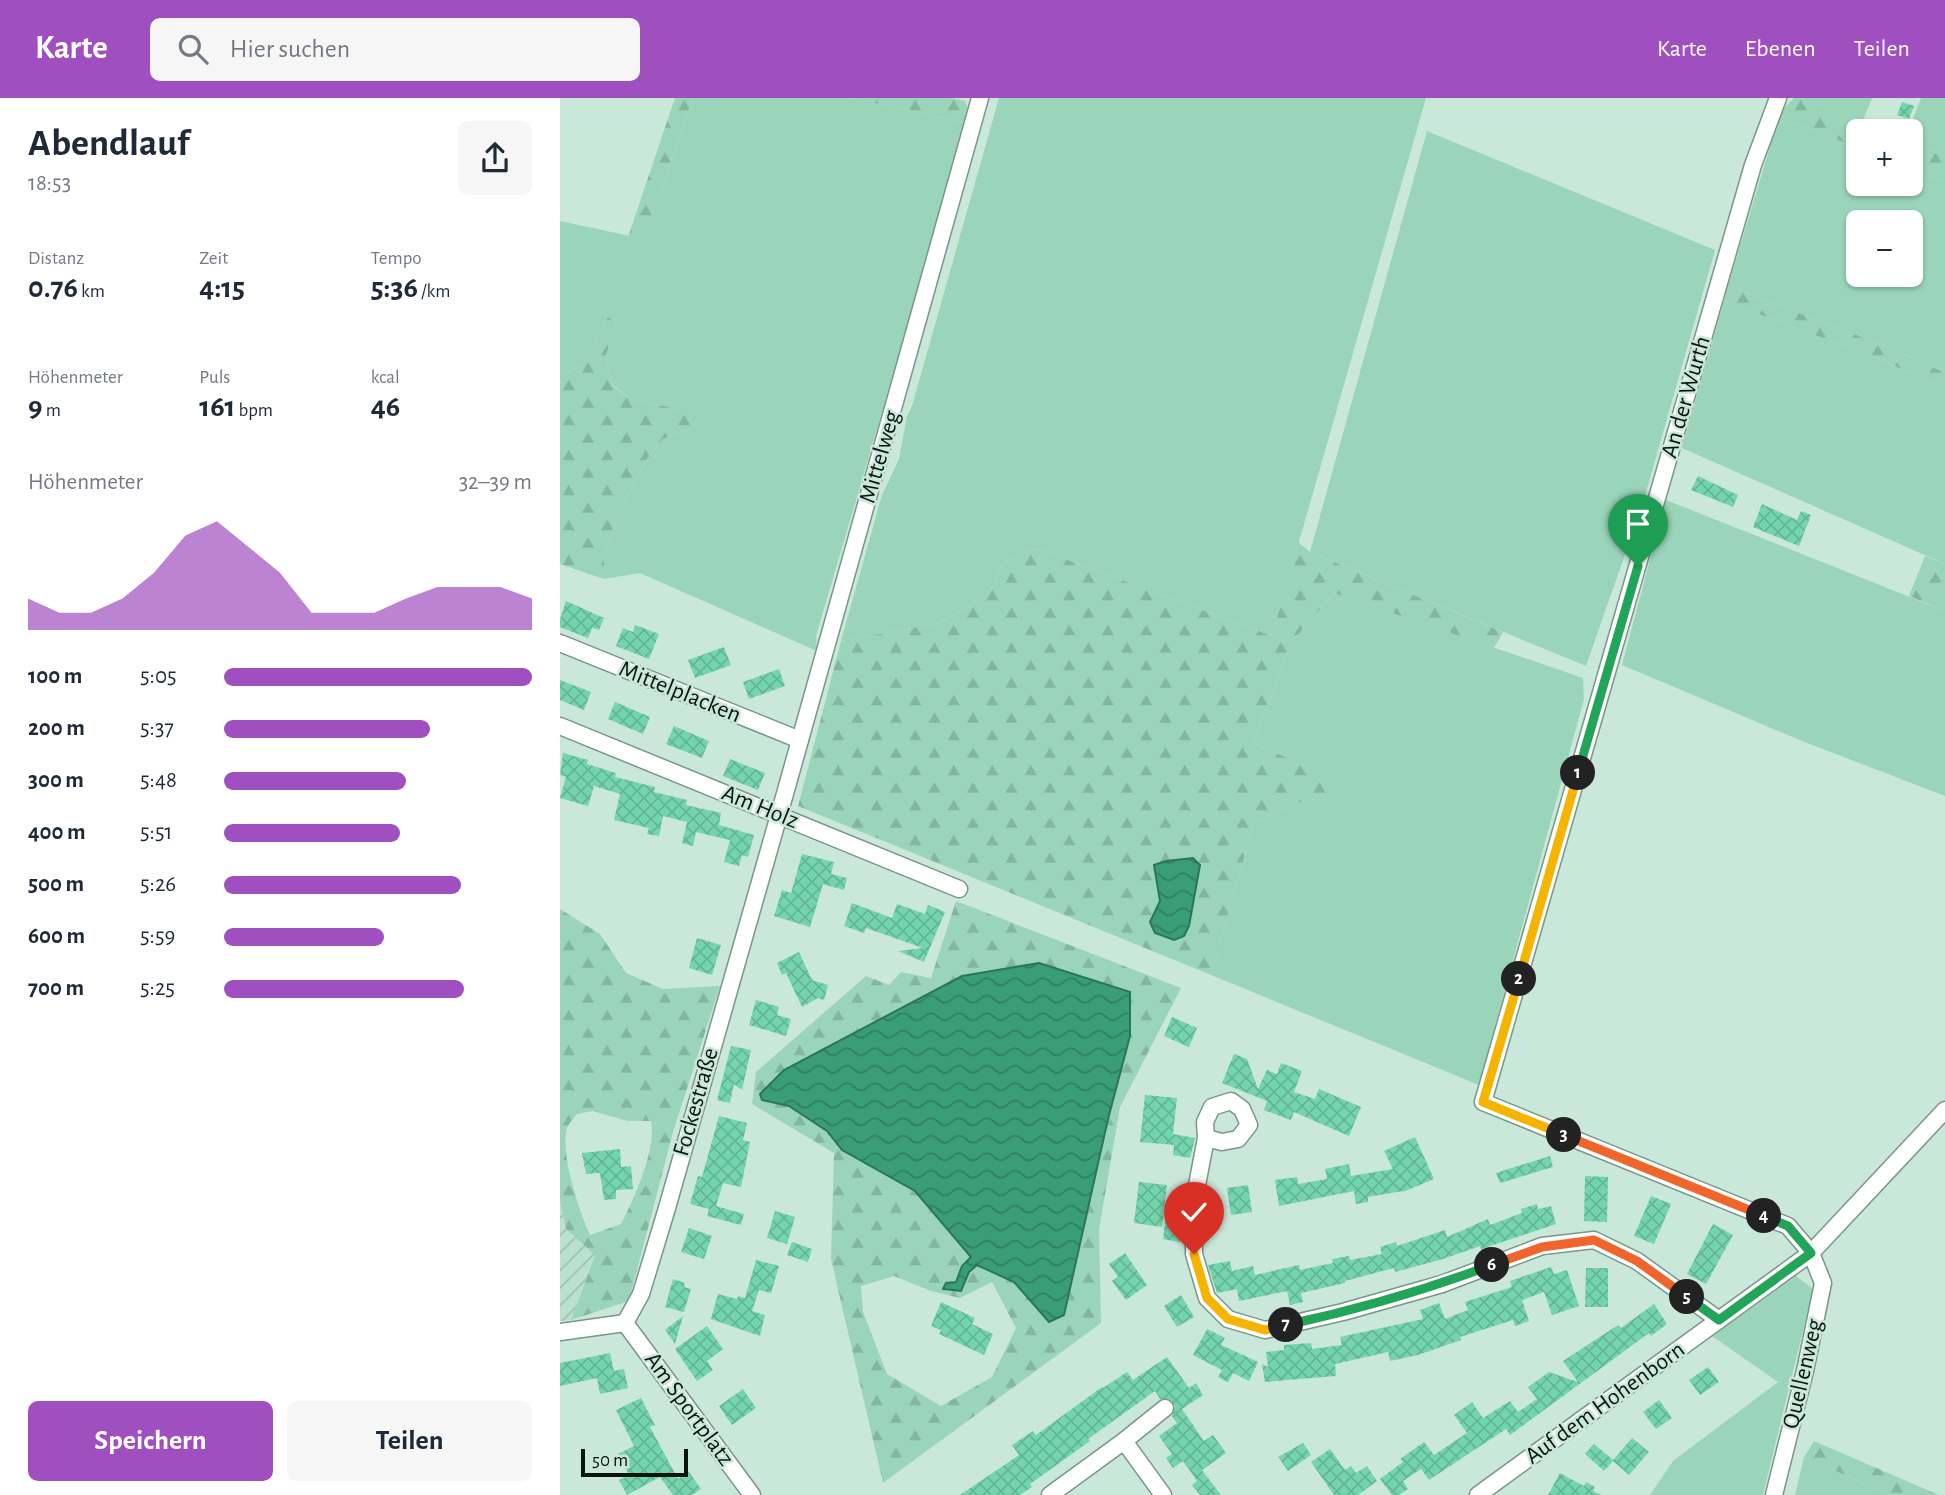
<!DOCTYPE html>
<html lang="de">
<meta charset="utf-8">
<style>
:root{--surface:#fff;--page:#f6f6f7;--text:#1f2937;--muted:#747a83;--accent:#9f4fc0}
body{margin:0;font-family:"Alegreya Sans",sans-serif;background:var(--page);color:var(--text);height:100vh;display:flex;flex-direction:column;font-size:26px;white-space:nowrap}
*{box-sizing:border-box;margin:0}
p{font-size:23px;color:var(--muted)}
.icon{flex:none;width:38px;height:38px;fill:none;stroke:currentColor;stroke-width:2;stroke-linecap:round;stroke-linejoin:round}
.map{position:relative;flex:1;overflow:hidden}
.side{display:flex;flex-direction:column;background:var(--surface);width:560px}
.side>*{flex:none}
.buttons{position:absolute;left:1286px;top:21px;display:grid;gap:14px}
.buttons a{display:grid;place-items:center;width:77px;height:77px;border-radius:10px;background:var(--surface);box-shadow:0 2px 5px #0004;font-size:35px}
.scale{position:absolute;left:21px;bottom:18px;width:107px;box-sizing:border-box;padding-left:7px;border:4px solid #09140f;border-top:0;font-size:19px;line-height:24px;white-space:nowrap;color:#09140f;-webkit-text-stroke:5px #cae8d9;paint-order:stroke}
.pin{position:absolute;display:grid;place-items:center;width:60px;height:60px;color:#fff;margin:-72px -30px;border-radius:50% 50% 50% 0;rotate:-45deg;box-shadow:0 0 7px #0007}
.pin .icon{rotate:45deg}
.km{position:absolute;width:35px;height:35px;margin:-18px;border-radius:50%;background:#222;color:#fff;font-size:19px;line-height:35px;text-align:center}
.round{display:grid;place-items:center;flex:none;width:74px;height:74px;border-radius:10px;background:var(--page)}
.head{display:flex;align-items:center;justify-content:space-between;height:119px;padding:0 28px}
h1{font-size:38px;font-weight:700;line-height:52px}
.stats{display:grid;grid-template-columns:repeat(3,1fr);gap:10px;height:119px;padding:7px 28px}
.stats div{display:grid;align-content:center}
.stats b{font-size:30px;font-weight:700}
.stats small{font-size:19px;font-weight:400}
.stats p{font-size:19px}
.chart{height:196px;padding:14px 28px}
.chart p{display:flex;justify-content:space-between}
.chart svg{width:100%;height:126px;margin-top:7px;fill:var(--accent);opacity:.7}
.button{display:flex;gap:14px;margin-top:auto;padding:14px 28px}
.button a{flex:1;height:80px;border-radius:10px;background:var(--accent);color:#fff;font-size:28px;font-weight:700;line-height:80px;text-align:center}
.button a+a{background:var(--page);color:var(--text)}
ul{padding:0 28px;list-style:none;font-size:23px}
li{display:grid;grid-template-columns:112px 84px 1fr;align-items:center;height:52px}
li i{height:18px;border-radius:9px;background:var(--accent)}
header{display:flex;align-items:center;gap:42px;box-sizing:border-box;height:98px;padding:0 35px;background:var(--accent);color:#fff}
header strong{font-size:33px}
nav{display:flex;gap:38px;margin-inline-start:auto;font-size:24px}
.search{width:490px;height:63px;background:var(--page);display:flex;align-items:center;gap:18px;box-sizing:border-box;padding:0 24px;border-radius:10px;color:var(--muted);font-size:26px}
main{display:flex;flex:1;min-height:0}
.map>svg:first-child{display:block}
.industrial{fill:url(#industrial-furrows)}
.green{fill:#9ad5ba;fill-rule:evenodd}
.forest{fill:url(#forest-firs);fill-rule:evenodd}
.water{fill:url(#water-waves);stroke:#2b7558;stroke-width:2}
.building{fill:url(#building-cross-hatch)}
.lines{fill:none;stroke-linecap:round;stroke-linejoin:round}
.minor-casing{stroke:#799688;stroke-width:19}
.minor{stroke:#fff;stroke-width:16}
.split-1-casing{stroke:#fff;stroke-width:14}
.split-2-casing{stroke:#fff;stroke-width:14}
.split-3-casing{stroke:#fff;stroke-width:14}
.split-4-casing{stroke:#fff;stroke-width:14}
.split-5-casing{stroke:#fff;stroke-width:14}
.split-6-casing{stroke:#fff;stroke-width:14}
.split-7-casing{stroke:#fff;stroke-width:14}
.split-8-casing{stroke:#fff;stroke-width:14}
.split-1{stroke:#22a559;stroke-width:9}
.split-2{stroke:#f5b400;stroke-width:9}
.split-3{stroke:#f5b400;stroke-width:9}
.split-4{stroke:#f0652b;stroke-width:9}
.split-5{stroke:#22a559;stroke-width:9}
.split-6{stroke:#f0652b;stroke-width:9}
.split-7{stroke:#22a559;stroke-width:9}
.split-8{stroke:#f5b400;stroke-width:9}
.labels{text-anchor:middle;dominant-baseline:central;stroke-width:5;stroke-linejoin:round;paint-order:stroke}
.street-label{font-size:24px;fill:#09140f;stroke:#cae8d9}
</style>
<header>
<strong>Karte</strong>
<div class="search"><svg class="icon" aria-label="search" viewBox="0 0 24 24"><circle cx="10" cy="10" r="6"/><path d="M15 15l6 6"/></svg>Hier suchen</div>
<nav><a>Karte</a><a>Ebenen</a><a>Teilen</a></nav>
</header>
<main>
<section class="side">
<div class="head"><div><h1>Abendlauf</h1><p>18:53</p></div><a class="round"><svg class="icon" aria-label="share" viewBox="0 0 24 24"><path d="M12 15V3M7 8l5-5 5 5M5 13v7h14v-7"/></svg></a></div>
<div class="stats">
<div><p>Distanz</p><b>0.76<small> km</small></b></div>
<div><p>Zeit</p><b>4:15</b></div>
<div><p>Tempo</p><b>5:36<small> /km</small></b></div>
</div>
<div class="stats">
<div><p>Höhenmeter</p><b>9<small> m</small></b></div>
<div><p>Puls</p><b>161<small> bpm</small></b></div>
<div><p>kcal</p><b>46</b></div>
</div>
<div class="chart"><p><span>Höhenmeter</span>32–39 m</p>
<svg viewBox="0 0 160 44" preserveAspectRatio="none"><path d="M0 44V33L10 38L20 38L30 33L40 24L50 11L60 6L70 15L80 24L90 38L100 38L110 38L120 33L130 29L140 29L150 29L160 33V44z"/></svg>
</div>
<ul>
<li><b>100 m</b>5:05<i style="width:100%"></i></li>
<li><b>200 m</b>5:37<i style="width:67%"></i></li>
<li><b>300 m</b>5:48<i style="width:59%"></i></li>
<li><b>400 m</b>5:51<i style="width:57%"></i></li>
<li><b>500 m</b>5:26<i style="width:77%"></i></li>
<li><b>600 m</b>5:59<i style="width:52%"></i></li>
<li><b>700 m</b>5:25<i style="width:78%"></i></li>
</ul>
<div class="button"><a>Speichern</a><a>Teilen</a></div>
</section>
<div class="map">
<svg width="1385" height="1397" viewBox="0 0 1385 1397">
<defs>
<pattern id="industrial-furrows" width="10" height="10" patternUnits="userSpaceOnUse" patternTransform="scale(1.75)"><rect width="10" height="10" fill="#bae1ce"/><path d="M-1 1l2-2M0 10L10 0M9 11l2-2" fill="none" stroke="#9fc0b0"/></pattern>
<pattern id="forest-firs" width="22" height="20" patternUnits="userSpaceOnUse" patternTransform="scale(1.75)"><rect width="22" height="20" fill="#9ad5ba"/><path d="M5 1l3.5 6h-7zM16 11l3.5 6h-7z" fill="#83b69f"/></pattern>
<pattern id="water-waves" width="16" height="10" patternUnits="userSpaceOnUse" patternTransform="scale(1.75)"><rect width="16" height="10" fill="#399e78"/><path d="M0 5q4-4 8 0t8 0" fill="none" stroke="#2e8061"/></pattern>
<pattern id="building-cross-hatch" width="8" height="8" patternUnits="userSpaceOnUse" patternTransform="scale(1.75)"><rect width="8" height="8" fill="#74d5ad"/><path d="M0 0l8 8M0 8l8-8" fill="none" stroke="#63b694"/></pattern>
</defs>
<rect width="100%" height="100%" fill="#cae8d9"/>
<path class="industrial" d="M0,1104L6,1131L35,1156L11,1222L0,1223Z"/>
<g class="green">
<path d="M133,0H293L407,25L256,538L257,553L80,475L44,481V460L61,410L87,361L103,341L130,331L118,311L70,301L52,286L46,258L56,225L48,219L22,268L0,277V123L84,141Z"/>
<path d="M439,0H866L712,538L476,450L443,464L429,497L379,525L281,543L322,397L339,361L347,318L352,308Z"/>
<path d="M1241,0H1312L1302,25Z"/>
<path d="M1361,0H1385V59L1351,44V33H1348Z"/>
<path d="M1219,19L1298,50V86H1351V71L1385,84V275L1328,249L1168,188ZM1298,124H1351V177H1298Z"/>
<path d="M867,33L1155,152L1083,405L1026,568L750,454Z"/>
<path d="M1164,203L1321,262L1385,291V466L1122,350Z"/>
<path d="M1106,402L1385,513V698L1242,643L1062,567Z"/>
<path d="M774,495L1023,580L1024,601L919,987L651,877L694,725L735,706L791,688L693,645L731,545Z"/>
<path d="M1236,1178L1253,1191L1203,1397H1090L1113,1363L1218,1284L1152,1238Z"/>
<path d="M1244,1359L1330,1397H1235Z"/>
</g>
<g class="forest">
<path d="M115,0H133L84,141L68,139Z"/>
<path d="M293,0H392L405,3L409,13L407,25Z"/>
<path d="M1234,0H1241L1322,33H1298V50L1219,19L1225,9Z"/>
<path d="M1351,44L1385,59V84L1351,71Z"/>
<path d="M1168,188L1328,249L1385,275V291L1321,262L1164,203Z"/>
<path d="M48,219L56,225L46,258L52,287L70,301L118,311L131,319L130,331L103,341L87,361L61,410L44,460V481L0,466V277L22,268Z"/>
<path d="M738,444L750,454L943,534L934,550L774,495L731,545L693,645L792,688L735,706L694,725L651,877L238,708L281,543L379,525L429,497L443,464L476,450L712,538ZM594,767H640L629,828L624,838L590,824L600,803Z"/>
<path d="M1365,458L1385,466V513L1349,498Z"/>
<path d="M396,803L621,890L560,1009L539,1132L541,1225L323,1385L271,1161L274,1055L192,1006L196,974L306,878L329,887L341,874L371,880ZM570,938L548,1021L504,1217L489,1224L454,1184L417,1167L409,1174L401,1193L396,1184L402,1168L412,1159L355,1093L283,1052L267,1033L229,1008ZM334,1178L371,1193L400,1200L432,1184L456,1230L432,1279L381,1308L327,1276L303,1214L301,1188Z"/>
<path d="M0,811L40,836L66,875L103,891L160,888L113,1034L69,1203L11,1222L35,1157L6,1131L0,1104ZM32,1013L68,1023H91C97,1049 74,1102 61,1126L30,1137C19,1112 0,1057 7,1030C9,1025 14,1020 17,1016Z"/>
<path d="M1254,1343L1379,1397H1330L1244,1359Z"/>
</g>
<g class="water">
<path d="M633,760L640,767L629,828L624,838L614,842L595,835L590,824L600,803L594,767L606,763Z"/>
<path d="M479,865L570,894V938L548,1021L504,1217L489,1224L454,1184L417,1167L409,1174L401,1193L383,1191L386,1185L396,1184L402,1168L411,1159L355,1093L282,1052L267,1033L229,1008L202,1002L200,996L224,972L402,878Z"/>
</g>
<g class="building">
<path d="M1342,4L1354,8L1349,21L1337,17Z"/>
<path d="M1138,378L1178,397L1173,409L1131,392Z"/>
<path d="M1202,406L1237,422L1241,413L1251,417L1239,448L1193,429Z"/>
<path d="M6,503L44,520L39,532L32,530L28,540L0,529V521Z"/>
<path d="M75,527L99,536L89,561L56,548L63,530L73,534Z"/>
<path d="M164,549L171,567L135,580L128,562Z"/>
<path d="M219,571L225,588L189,601L183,584Z"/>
<path d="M0,582L31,594L24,612L0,602Z"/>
<path d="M55,604L90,619L83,636L48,621Z"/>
<path d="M114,628L149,643L142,660L106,646Z"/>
<path d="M3,655L28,662L27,666L56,675L55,679L95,689L94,694L127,702L126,707L161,715L159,727L194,737L188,759L182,757L179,768L164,764L170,742L136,734L133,748L122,745L127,724L103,718L99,738L87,736L89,730L54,722L60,696L34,688L28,708L0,700L6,679L0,677Z"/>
<path d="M170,661L205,675L198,692L163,678Z"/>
<path d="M242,756L274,764L271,776L287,780L284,792L263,786L250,829L214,818L222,792L231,795Z"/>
<path d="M292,805L332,820L337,806L365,816L368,807L385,814L364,864L338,853L363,850L306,830L304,835L284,828Z"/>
<path d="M137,840L161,847L152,877L129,870Z"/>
<path d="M239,854L252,882L268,887L264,902L258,900L242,909L226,875L222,877L217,865Z"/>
<path d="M196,902L219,909L217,917L231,921L226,938L189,927Z"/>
<path d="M612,919L637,930L629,949L604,938Z"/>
<path d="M171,948L191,952L182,992L174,986L170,1005L157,1002Z"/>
<path d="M674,956L687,961L698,991L707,972L717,976L721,965L742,973L734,994L755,1001L759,991L801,1009L789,1038L734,1014L731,1022L704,1012L707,1003L662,985Z"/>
<path d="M585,997L617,1000L613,1036L635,1040L630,1060L613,1057L614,1047L580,1044Z"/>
<path d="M159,1018L187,1025L183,1042L190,1044L181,1089L163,1085L156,1108L184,1116L181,1127L147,1118L149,1111L130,1106L138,1078L142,1079Z"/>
<path d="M855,1039L874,1081L843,1094V1093L808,1099V1104L796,1106L794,1093L719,1108L715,1082L737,1079L738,1086L767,1081L765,1071L789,1066L791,1078L833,1071L824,1053Z"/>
<path d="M60,1051L61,1069L71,1068L73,1091L56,1092V1101L44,1102L40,1075L26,1076L22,1055Z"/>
<path d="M990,1058L993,1069L940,1085L936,1075Z"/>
<path d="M1025,1078L1048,1079L1047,1124L1024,1123Z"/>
<path d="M579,1084L607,1087L602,1129L574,1125Z"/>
<path d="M688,1087L692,1114L671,1117L667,1090Z"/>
<path d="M1091,1098L1111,1106L1094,1146L1074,1138Z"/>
<path d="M977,1106L978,1111L991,1108L996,1126L921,1151L920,1148L883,1161L835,1174L834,1170L785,1183V1185L741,1195L743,1204L730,1207L727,1193L679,1203L677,1191L657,1195L648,1167L670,1163L672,1173L693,1168L695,1177L739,1167L740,1172L773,1165L772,1161L789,1158L790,1162L822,1156L820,1149L836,1144L837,1148L885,1132L887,1139L928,1121L930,1127L962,1115L961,1111Z"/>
<path d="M215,1113L235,1119L227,1146L207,1140Z"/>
<path d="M606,1119L624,1122L620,1144L603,1141Z"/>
<path d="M1153,1126L1173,1137L1146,1186L1127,1176Z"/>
<path d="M129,1130L152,1138L144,1161L121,1154Z"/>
<path d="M232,1144L252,1151L248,1164L227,1157Z"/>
<path d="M565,1155L587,1187L566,1202L552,1183L558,1179L549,1166Z"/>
<path d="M196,1162L219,1168L211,1195L199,1192L192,1213L205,1217L200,1238L151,1221L158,1196L177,1201L178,1198L185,1200Z"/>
<path d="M991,1169L994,1176L1007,1172L1019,1208L992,1217L984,1194L962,1202L969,1223L955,1228L953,1222L900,1239L901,1242L858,1257L830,1263L828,1254L775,1266L776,1278L705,1284L702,1266L708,1269L706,1254L724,1252V1247L751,1245L752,1251L782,1247L780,1239L863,1221L860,1212L879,1205L885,1221L908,1212L905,1204L952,1189L950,1183Z"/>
<path d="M1026,1170H1048V1209H1025Z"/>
<path d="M113,1181L125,1185L124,1189L131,1191L124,1214L105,1209Z"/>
<path d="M621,1197L634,1219L617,1229L604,1208Z"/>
<path d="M381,1204L415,1220L412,1226L433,1236L424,1257L379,1236L381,1232L371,1228Z"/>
<path d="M1094,1206L1107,1226L1091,1238L1089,1235L950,1337L946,1331L869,1382L861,1371L843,1383L848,1391L839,1397H832L820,1381L843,1364L840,1361L864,1344L874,1357L907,1335L894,1317L912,1304L923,1320L950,1303L958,1314L977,1301L968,1289L989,1274L1018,1284L1003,1263L1058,1227L1061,1230Z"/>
<path d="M123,1218L115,1246L105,1232Z"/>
<path d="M147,1228L163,1251L147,1263L153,1272L137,1283L115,1251Z"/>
<path d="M647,1231L665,1240L661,1247L698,1264L689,1283L673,1275L668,1284L658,1279L662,1272L633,1257Z"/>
<path d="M50,1255L54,1273L64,1271L68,1290L40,1296L37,1280L0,1288V1265Z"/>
<path d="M607,1259L629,1290L636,1285L643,1297L622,1311L644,1343L653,1337L666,1355L642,1372L661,1397H640L632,1387L637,1383L623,1363L613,1370L606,1360L612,1356L599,1338L617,1325L612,1318L615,1308L609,1301H600L595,1293L528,1341L530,1343L470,1386L472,1389L460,1397H400L459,1357L452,1347L473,1333L476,1337L542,1289L543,1290L567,1274L573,1282Z"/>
<path d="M1148,1269L1159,1284L1140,1297L1129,1282Z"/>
<path d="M183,1291L196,1310L172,1327L159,1308Z"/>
<path d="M81,1300L95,1327L90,1329L118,1381L129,1374L141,1391L132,1397H113L100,1379L67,1397L59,1382L69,1377L58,1356L74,1348L56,1312Z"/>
<path d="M1099,1302L1112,1320L1096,1331L1083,1314Z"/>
<path d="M1072,1340L1089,1354L1069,1377L1053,1363L1044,1373L1025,1356L1034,1346L1053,1362Z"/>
<path d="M743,1345L751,1357L728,1373L718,1359Z"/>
<path d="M770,1351L785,1372L791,1368L796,1375L807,1368L817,1383L798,1397H774L751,1364Z"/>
<path d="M1000,1375L1024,1388L1026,1384L1035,1389L1033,1393L1041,1397H988Z"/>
</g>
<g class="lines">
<g class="minor-casing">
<g id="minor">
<path d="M0,545L240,642"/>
<path d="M0,628L399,791"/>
<path d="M646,1040L662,1044L678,1041L689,1027L682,1011L671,1003L652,1009L645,1024L646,1040L634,1103V1156L647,1200L668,1221L705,1232L783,1214L882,1186L982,1148L1034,1142L1077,1163L1159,1222"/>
<path d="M65,1225L81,1196L107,1110L219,717L420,0"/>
<path d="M65,1225L192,1397"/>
<path d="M0,1234L65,1225"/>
<path d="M564,1343L605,1310"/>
<path d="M490,1397L564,1343L603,1397"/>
<path d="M918,1397L1251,1155L1385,1012"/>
<path d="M1214,1397L1245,1273L1263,1185L1251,1155L1228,1128L923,1004L1193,67L1218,0"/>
</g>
</g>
<use href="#minor" class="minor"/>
</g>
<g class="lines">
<g class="split-1-casing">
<path id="split-1" d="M1018,675L1078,468"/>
</g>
<g class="split-2-casing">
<path id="split-2" d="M959,881L1018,675"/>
</g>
<g class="split-3-casing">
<path id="split-3" d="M959,881L923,1004L1004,1037"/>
</g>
<g class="split-4-casing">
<path id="split-4" d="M1004,1037L1204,1118"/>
</g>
<g class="split-5-casing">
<path id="split-5" d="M1127,1199L1159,1222L1251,1155L1228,1128L1204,1118"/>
</g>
<g class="split-6-casing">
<path id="split-6" d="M932,1167L982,1149L1034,1142L1077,1163L1127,1199"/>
</g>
<g class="split-7-casing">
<path id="split-7" d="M726,1227C796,1212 865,1192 932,1167"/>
</g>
<g class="split-8-casing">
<path id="split-8" d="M634,1156L647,1200L668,1221L705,1232L726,1227"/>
</g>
<use href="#split-1" class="split-1"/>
<use href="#split-2" class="split-2"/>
<use href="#split-3" class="split-3"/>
<use href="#split-4" class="split-4"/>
<use href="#split-5" class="split-5"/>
<use href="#split-6" class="split-6"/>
<use href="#split-7" class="split-7"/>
<use href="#split-8" class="split-8"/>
</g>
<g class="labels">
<g class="street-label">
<text transform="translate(1126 299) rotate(-74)">An der Wurth</text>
<text transform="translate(320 359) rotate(-74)">Mittelweg</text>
<text transform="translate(120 594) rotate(22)">Mittelplacken</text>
<text transform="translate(200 709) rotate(22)">Am Holz</text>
<text transform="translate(136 1004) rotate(-74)">Fockestraße</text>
<text transform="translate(1243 1276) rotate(-77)">Quellenweg</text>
<text transform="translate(1045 1305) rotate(-36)">Auf dem Hohenborn</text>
<text transform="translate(129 1311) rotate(54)">Am Sportplatz</text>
</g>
</g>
</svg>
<div class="buttons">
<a>+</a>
<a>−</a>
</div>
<div class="scale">50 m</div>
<div class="pin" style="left:1078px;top:468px;background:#1e9e55"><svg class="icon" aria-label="arrive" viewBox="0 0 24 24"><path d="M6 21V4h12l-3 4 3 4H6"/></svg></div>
<div class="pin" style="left:634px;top:1156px;background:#d93025"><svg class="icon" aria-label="check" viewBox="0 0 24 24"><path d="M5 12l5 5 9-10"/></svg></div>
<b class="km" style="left:1018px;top:675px">1</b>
<b class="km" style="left:959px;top:881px">2</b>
<b class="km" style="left:1004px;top:1037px">3</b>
<b class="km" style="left:1204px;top:1118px">4</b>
<b class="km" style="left:1127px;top:1199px">5</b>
<b class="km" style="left:932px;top:1167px">6</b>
<b class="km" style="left:726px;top:1227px">7</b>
</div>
</main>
